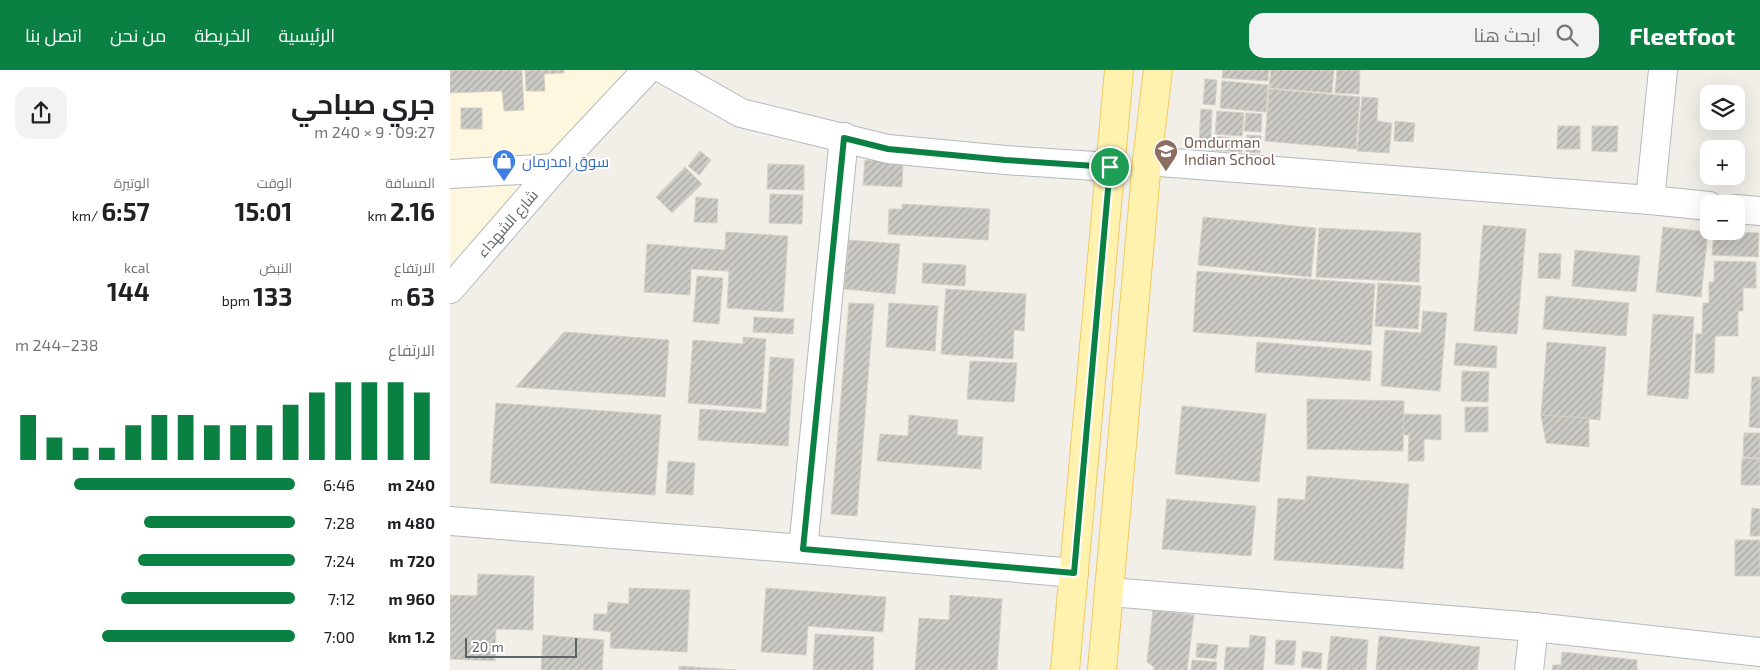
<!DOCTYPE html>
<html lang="ar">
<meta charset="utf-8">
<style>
:root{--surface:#fff;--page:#f2f2f2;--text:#202124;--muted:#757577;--accent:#0b8043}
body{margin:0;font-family:"Exo 2",Cairo,sans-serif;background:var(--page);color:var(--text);direction:rtl;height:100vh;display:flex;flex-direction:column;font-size:19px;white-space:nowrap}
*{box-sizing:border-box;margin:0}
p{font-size:16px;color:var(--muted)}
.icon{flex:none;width:28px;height:28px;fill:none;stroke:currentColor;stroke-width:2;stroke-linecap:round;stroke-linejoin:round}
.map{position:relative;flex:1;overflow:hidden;direction:ltr}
.sheet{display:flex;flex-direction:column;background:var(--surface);width:450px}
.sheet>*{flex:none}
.controls{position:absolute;left:1250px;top:15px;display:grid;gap:10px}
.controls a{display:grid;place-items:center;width:45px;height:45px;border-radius:10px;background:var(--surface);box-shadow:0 5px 20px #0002;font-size:25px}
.scale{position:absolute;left:15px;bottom:12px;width:112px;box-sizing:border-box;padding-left:5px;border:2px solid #5f6368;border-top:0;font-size:14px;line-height:18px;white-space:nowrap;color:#5f6368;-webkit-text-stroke:4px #fff;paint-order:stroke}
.pin{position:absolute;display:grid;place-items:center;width:42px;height:42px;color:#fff;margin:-21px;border:2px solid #fff;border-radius:50%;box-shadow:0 1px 5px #0007}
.round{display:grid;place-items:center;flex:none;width:52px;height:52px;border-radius:15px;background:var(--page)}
.overview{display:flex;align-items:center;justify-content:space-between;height:85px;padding:0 15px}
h1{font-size:28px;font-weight:700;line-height:38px}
.metrics{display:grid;grid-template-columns:repeat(3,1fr);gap:8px;height:85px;padding:5px 15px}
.metrics div{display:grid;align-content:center}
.metrics b{font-size:25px;font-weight:700}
.metrics small{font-size:14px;font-weight:400}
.metrics p{font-size:14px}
.chart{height:140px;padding:10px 15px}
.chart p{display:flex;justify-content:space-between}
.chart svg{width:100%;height:90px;margin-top:5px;stroke:var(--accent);stroke-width:6}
ul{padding:0 15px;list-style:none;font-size:16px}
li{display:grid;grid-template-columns:80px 60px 1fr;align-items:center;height:38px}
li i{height:12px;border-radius:6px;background:var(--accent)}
header{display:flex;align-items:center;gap:30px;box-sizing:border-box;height:70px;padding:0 25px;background:var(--accent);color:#fff}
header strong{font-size:24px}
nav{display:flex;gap:28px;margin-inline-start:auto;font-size:18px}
.search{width:350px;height:45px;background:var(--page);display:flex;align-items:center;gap:12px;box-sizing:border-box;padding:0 18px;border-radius:15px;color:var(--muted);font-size:19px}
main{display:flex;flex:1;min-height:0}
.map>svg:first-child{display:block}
.commercial{fill:#fef7e0}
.building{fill:url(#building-hatch);stroke:#d6d1c6}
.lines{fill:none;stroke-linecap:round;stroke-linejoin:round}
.minor-casing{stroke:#b5b8bc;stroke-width:30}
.tertiary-casing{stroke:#b5b8bc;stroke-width:30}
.primary-casing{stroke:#f2c960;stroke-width:30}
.minor{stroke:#fff;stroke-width:28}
.tertiary{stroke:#fff;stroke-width:28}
.primary{stroke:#fff2af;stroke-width:28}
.route-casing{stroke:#fff;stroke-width:10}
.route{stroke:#0b8043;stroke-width:6}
.labels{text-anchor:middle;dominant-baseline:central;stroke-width:4;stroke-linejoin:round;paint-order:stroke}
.education-label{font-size:15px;fill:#785e54;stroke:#fff;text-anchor:start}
.shop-label{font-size:15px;fill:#366cbe;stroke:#fff;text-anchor:start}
.street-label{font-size:15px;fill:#5f6368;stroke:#fff}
</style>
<header>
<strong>Fleetfoot</strong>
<div class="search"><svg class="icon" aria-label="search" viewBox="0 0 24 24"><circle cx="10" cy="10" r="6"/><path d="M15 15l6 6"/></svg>ابحث هنا</div>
<nav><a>الرئيسية</a><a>الخريطة</a><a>من نحن</a><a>اتصل بنا</a></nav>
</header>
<main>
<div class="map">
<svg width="1310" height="600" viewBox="0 0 1310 600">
<defs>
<pattern id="building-hatch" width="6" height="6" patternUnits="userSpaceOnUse" patternTransform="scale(1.25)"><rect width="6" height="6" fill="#cccac5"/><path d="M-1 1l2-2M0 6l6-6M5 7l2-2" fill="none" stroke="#a9a8a4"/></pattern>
</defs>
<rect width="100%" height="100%" fill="#f1efe8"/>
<path class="commercial" d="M0,0H215L0,224Z"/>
<g class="building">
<path d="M0,0H72L74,40L54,41L52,21L0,23Z"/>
<path d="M75,0H114V3L94,4L95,21H76Z"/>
<path d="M773,0H819L818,11L772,8Z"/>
<path d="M821,0H884L882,23L819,18Z"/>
<path d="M887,0H910L909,24L885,23Z"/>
<path d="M755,9L767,10L765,35L753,34Z"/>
<path d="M772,11L818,15L816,42L770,38Z"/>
<path d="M819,19L910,27L906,79L815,71Z"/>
<path d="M912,27L928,28L927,51L942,53L939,83L907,81Z"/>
<rect x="11" y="38" width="21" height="21"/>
<path d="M751,39L762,40L761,66L793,69L792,82L761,80L749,72Z"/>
<path d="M767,41L794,43L792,66L765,64Z"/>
<path d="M796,43L812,44L811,62L794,61Z"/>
<path d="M945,51L965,53L963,72L944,71Z"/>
<path d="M1108,56H1130V79H1107Z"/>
<path d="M1142,56H1168L1167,82L1142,81Z"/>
<path d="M797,65L811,66L810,83L796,82Z"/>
<path d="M250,81L261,90L249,105L238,96Z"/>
<path d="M415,90L453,92L452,117L413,115Z"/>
<path d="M318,94L354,95V120L317,119Z"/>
<path d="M235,97L252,114L222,143L206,127Z"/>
<path d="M320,124L353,125L352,154L319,153Z"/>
<path d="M246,127L268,129L267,153L244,152Z"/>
<path d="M452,134L540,139L538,170L438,164L439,139H452Z"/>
<path d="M753,147L866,158L861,207L748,195Z"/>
<path d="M1033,155L1076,159L1067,264L1024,261Z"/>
<path d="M1213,157L1258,162L1251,227L1206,222Z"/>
<path d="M869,158L971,163L969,212L866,207Z"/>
<path d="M1264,161L1309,163L1308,187L1262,185Z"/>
<path d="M276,162L338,166L333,242L277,238L279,201L241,199L240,225L194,222L197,174L275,180Z"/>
<path d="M399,170L450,174L445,224L394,219Z"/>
<path d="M1125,180L1190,186L1186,222L1122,216Z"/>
<path d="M1089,183L1111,184L1110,209L1088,208Z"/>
<path d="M1264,191L1306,192V218H1293V241H1288V266H1265L1264,303H1245L1246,264H1252L1253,233H1259V212H1264Z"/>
<path d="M473,193L516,195L515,216L472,213Z"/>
<path d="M747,201L925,214L921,275L743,262Z"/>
<path d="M247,206L273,208L269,254L243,252Z"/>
<path d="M928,213L971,216L968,259L925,256Z"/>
<path d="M496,219L576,224L574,261L564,260L563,289L491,284Z"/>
<path d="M1096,226L1179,233L1176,266L1093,259Z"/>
<path d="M399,233L424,234L407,446L381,444Z"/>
<path d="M439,233L488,236L485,281L436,277Z"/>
<path d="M973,241L997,243L990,321L931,316L935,260L971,263Z"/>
<path d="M1203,244L1244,247L1238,329L1197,325Z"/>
<path d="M304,247L344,249L343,264L303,262Z"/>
<path d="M114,262L219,270L215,327L66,317Z"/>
<path d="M293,267L316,269L311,339L238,333L243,270L293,274Z"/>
<path d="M807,272L922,281L920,311L805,302Z"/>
<path d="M1097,272L1156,277L1150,350L1091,345Z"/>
<path d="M1006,273L1047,276L1046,298L1004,295Z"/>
<path d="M320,287L344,289L338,376L248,370L250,339L316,343Z"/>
<path d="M520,291L567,293L564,332L517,329Z"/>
<path d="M1012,301L1039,302L1038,332L1011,331Z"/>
<path d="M1302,307H1310V358L1299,357Z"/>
<path d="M857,329L954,331L953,381L857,379Z"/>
<path d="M46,333L211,345L205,425L40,413Z"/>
<path d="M732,336L816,344L809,412L725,404Z"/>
<rect x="1015" y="337" width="23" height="25"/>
<path d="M954,344L991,345V370L974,369V391H958L959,365H953Z"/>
<path d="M459,345L508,350L507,365L533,367L531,399L427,391L430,364L458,366Z"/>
<path d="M1091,345L1139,348V377L1096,373Z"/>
<path d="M1294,363H1310V388L1293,387Z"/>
<path d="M1292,388L1310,389V415H1291Z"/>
<path d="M218,391L245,393L243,425L216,423Z"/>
<path d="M857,406L959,414L953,499L824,490L828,428L855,430Z"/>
<path d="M717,429L806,436L801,486L712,479Z"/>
<path d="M1302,438L1310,439V466H1300Z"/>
<rect x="1285" y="470" width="25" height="36"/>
<path d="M28,504L84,506L83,560L46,559L45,591L0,589V525L27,526Z"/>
<path d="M179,518L240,520L237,582L160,578L161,562L143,560L144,544H157L158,532L179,534Z"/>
<path d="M316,518L436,527L433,562L358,556L356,585L311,582Z"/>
<path d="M500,525L552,529L547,600H465L469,548L499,550Z"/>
<path d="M703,540L744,545L737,600H704V597L697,592Z"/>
<path d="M365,564L424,567L423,600H363Z"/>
<path d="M93,565L154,570L152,600H91Z"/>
<path d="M800,565L816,567L813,600H774L776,577L799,578Z"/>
<path d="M881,566L918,570L916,600H877Z"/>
<path d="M929,566L1030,577L1027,600H926Z"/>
<path d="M826,570L846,571L844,595L825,594Z"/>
<path d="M747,573L768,575L766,589L746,587Z"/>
<path d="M853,581L872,583L871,599L851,597Z"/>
<path d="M1112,582L1187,590V600H1102L1103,595H1111Z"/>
<path d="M742,590L767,592L766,600H741Z"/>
<path d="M229,596L287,600H229Z"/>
</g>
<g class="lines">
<g class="minor-casing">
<g id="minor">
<path d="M215,0L291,43L438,79L555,90L660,97"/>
<path d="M697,91L1200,130L1259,136"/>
<path d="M0,104L105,98"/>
<path d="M1200,130L1213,0"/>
<path d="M1286,139L1310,141"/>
<path d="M0,451L353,479L624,503"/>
<path d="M353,479L394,67"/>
<path d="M660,522L1084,557L1310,582"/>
<path d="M1079,600L1084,557"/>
</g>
</g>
<g class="tertiary-casing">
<path id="tertiary" d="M0,219L105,98L197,0"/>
</g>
<g class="primary-casing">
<g id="primary">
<path d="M615,600L669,0"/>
<path d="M652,600L697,91L708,0"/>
</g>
</g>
<use href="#minor" class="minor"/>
<use href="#tertiary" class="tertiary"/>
<use href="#primary" class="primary"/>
</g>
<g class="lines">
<g class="route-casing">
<path id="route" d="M394,68L438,79L555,90L660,97L624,503L353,479Z"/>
</g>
<use href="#route" class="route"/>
</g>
<defs>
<g id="school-pin" transform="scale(1.25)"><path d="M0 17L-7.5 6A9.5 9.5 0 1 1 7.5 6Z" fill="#8d6e63" stroke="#fff"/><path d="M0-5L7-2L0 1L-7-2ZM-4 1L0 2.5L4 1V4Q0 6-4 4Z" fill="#fff"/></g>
<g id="shop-pin" transform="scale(1.25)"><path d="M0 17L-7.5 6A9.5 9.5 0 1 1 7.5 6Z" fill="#3f7fe0" stroke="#fff"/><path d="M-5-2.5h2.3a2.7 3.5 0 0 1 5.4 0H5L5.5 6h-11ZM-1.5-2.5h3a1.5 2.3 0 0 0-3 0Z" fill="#fff"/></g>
</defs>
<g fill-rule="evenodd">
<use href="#school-pin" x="716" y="81"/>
<use href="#shop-pin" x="54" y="91"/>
</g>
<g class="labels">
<g class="education-label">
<text x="734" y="72">Omdurman<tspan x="734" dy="17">Indian School</tspan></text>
</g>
<g class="shop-label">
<text x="72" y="91">سوق امدرمان</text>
</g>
<g class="street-label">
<text transform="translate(57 153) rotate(-49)">شارع الشهداء</text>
</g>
</g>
</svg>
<div class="controls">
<a><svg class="icon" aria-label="layers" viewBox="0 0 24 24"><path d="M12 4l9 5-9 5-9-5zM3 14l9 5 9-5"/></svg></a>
<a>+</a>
<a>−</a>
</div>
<div class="scale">20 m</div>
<div class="pin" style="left:660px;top:97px;background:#1e9e55"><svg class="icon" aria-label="arrive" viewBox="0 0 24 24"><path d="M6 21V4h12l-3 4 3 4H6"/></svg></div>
</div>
<section class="sheet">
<div class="overview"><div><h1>جري صباحي</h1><p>09:27 · 9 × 240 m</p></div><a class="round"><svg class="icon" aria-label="share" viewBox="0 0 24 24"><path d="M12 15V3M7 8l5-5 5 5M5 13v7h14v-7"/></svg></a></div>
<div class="metrics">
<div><p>المسافة</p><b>2.16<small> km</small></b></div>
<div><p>الوقت</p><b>15:01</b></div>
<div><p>الوتيرة</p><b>6:57<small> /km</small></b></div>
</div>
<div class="metrics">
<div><p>الارتفاع</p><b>63<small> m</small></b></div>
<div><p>النبض</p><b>133<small> bpm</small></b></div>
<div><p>kcal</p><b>144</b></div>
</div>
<div class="chart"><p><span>الارتفاع</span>238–244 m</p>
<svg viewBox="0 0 160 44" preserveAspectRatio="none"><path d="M5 44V22M15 44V33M25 44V38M35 44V38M45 44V27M55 44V22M65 44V22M75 44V27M85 44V27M95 44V27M105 44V17M115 44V11M125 44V6M135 44V6M145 44V6M155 44V11"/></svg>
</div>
<ul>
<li><b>240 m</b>6:46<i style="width:79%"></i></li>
<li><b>480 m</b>7:28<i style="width:54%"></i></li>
<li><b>720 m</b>7:24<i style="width:56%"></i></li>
<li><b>960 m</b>7:12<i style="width:62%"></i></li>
<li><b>1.2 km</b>7:00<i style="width:69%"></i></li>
</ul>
</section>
</main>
